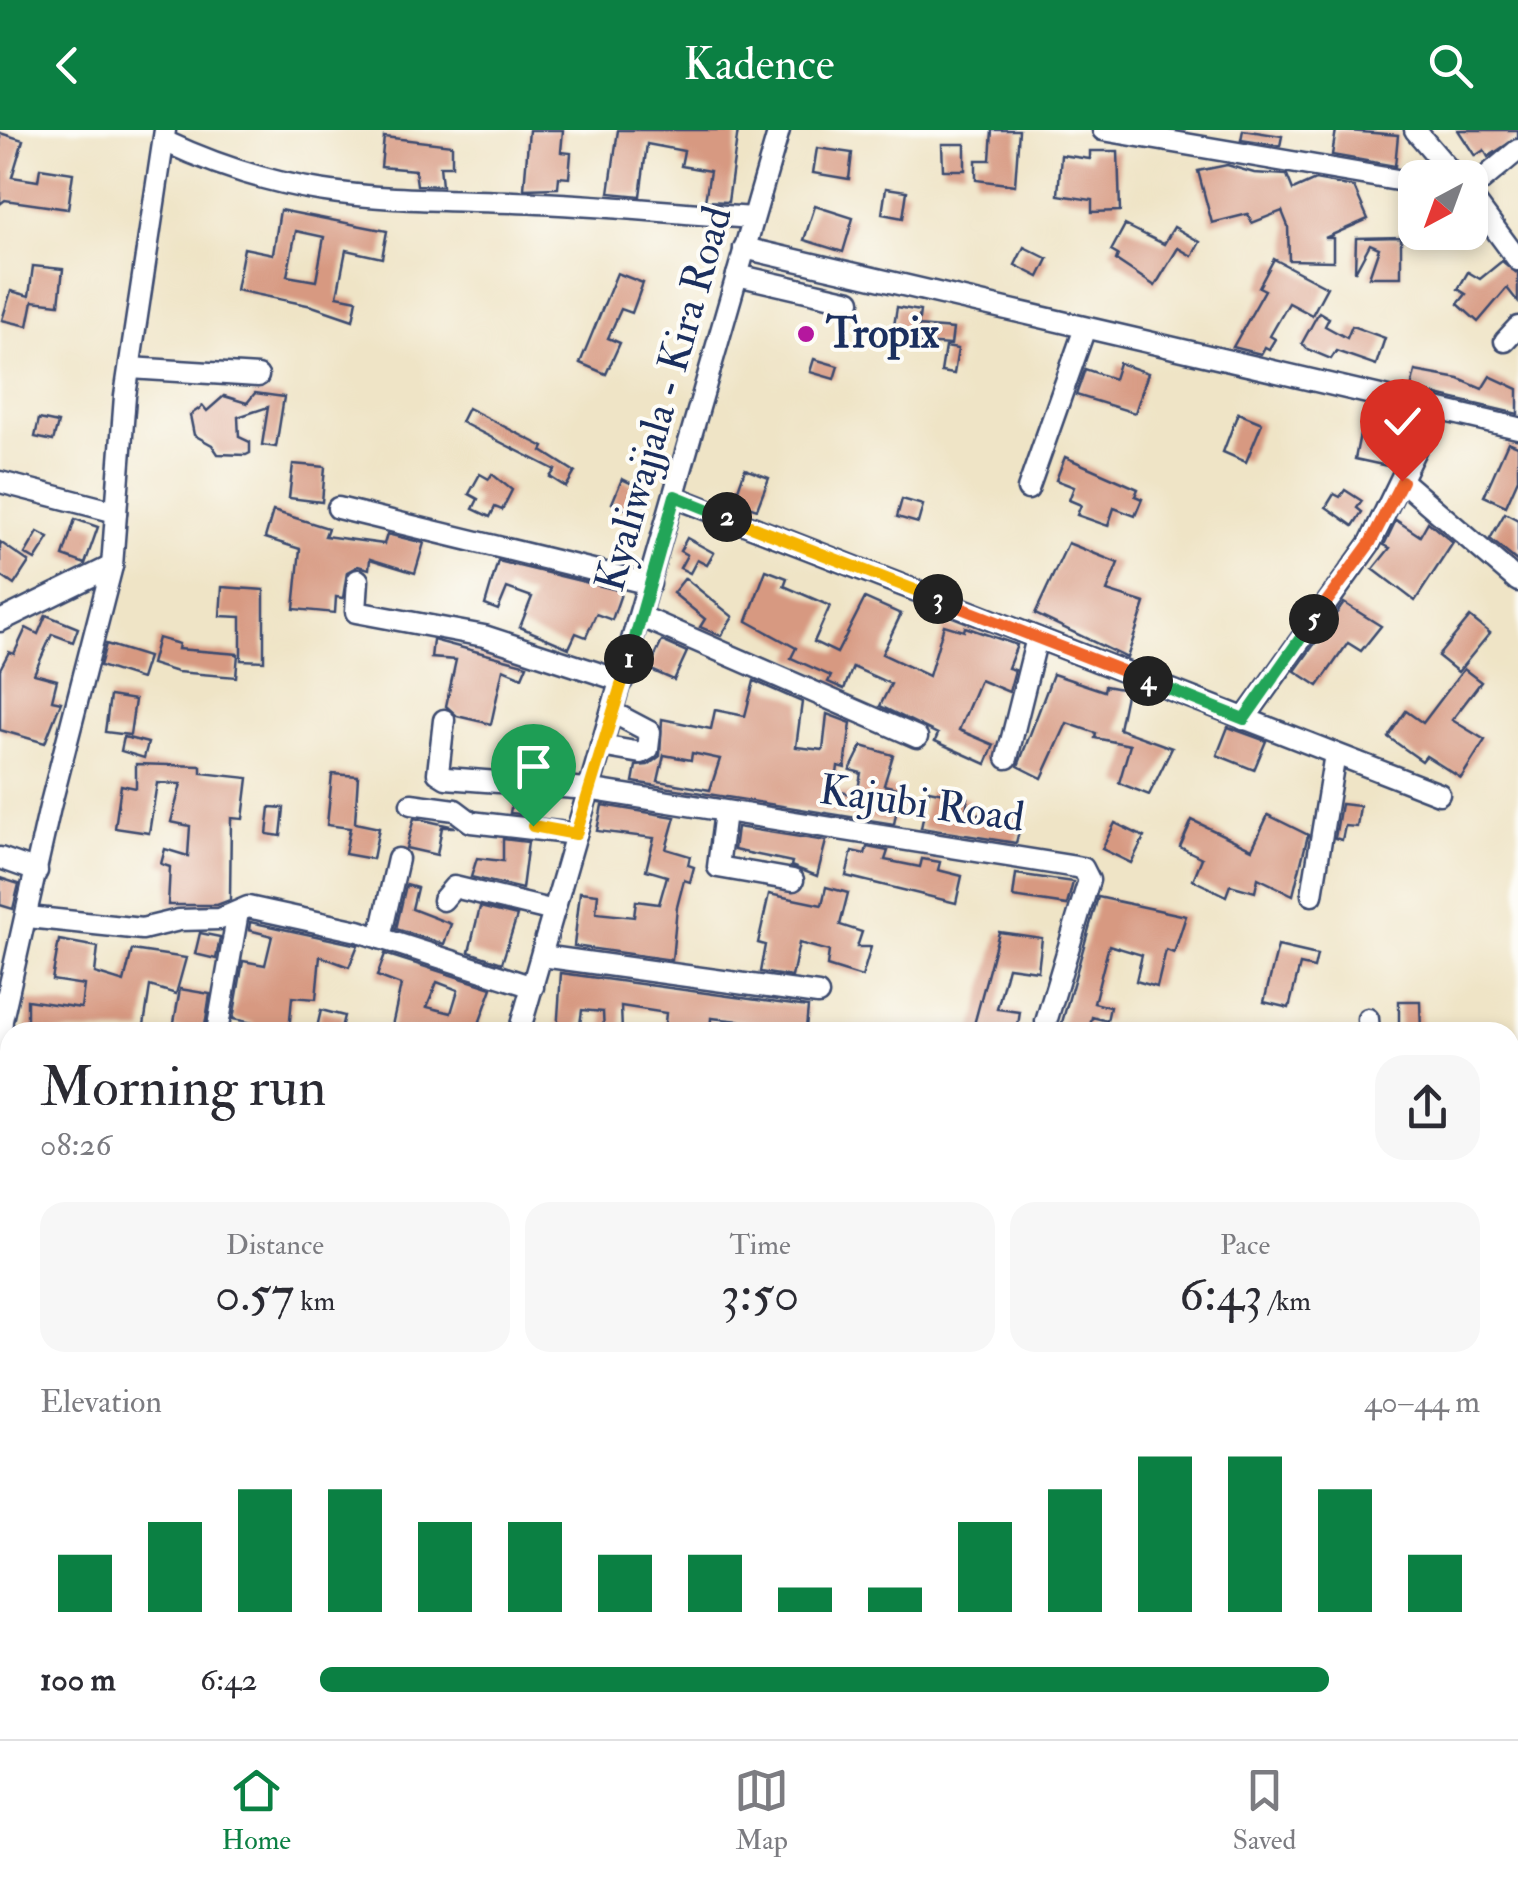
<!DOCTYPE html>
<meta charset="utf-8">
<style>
:root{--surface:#fff;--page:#f7f7f7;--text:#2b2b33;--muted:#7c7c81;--line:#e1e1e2;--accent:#0b8043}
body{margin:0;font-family:"IM FELL Double Pica",serif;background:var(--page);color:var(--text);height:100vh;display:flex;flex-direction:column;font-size:38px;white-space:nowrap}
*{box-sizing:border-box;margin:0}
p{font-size:32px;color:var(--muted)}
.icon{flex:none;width:55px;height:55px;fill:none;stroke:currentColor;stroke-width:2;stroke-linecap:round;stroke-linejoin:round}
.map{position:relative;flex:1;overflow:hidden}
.sheet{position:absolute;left:0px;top:892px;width:1520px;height:718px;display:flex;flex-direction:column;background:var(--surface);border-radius:30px 30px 0 0;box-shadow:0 5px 15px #0003}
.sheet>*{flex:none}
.needle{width:65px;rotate:221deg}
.tools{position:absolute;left:1398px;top:30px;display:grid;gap:20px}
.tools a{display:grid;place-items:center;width:90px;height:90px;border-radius:20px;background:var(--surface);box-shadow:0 5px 15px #0003;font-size:50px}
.pin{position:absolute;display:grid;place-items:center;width:85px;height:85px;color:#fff;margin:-102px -42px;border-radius:50% 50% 50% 0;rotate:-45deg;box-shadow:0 0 10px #0007}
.pin .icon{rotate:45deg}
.km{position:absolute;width:50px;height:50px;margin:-25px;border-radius:50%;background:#222;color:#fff;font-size:28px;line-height:50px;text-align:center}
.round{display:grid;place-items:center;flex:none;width:105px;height:105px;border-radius:30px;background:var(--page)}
.summary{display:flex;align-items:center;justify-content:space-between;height:170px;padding:0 40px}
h1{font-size:55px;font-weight:600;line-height:75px}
.stats{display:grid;grid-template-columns:repeat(3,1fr);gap:15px;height:170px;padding:10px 40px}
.stats div{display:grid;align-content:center;border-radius:25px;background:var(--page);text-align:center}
.stats b{font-size:50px;font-weight:600}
.stats small{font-size:28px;font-weight:400}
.stats p{font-size:28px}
.chart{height:280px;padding:20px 40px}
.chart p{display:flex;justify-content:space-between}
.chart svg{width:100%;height:180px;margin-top:10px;stroke:var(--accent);stroke-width:6}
ul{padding:0 40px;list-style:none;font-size:32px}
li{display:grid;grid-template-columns:160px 120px 1fr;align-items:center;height:75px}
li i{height:25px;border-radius:12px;background:var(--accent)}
header{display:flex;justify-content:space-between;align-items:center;height:130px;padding:0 40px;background:var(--accent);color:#fff;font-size:45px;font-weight:600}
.dock{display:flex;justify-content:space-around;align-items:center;height:140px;border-top:2px solid var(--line);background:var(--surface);font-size:28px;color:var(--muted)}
.dock a{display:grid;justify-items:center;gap:5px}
.dock .active{color:var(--accent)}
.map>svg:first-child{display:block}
.building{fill:#d79981;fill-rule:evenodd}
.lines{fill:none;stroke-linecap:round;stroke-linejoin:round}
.minor-casing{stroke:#3b4a6e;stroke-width:25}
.minor{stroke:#fff;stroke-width:20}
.split-1-casing{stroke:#fff;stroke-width:20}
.split-2-casing{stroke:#fff;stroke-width:20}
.split-3-casing{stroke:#fff;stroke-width:20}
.split-4-casing{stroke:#fff;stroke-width:20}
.split-5-casing{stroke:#fff;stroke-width:20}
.split-6-casing{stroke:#fff;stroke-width:20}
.split-1{stroke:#f5b400;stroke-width:12}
.split-2{stroke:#22a559;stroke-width:12}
.split-3{stroke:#f5b400;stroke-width:12}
.split-4{stroke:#f0652b;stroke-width:12}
.split-5{stroke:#22a559;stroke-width:12}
.split-6{stroke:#f0652b;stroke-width:12}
.poi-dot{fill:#b5179e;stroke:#fdfcf7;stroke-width:4}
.labels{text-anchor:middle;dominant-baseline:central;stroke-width:8;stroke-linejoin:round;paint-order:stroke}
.poi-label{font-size:42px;font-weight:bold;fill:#1b2f5e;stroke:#fdfcf7;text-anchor:start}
.street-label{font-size:42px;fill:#1b2f5e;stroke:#fdfcf7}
</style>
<header><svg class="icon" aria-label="back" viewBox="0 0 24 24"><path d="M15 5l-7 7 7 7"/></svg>Kadence<svg class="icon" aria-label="search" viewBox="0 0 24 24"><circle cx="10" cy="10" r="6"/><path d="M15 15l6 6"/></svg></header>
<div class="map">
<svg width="1518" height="1609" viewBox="0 0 1518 1609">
<rect width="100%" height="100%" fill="#fdfcf7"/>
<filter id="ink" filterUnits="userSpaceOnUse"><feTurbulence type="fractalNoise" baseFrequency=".01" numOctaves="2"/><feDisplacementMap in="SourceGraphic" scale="20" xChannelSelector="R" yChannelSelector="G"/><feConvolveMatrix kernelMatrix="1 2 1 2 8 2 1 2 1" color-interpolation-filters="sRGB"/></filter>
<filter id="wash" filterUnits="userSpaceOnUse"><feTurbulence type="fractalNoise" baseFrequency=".0048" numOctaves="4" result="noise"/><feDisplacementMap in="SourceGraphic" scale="40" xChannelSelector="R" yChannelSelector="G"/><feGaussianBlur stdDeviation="2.25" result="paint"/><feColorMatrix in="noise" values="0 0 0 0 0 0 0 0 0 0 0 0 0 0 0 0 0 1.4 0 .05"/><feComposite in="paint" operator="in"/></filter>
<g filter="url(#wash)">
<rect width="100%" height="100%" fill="#efe4c6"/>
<g id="blocks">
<g class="building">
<path d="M529,0H563L561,22L571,23L569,48L559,47L558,58L524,59Z"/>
<path d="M618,0H738L728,72L705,71L710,41L681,36L684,21L647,14L640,66L609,63Z"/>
<path d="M992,0H1019L1015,55L976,50V30H990Z"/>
<path d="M1243,0L1282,6L1280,16L1241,10Z"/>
<path d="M1336,0L1398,5L1395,36L1332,25Z"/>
<path d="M1458,0H1518V7L1488,27L1484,20L1475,26Z"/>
<path d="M0,3L23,10L12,47L38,51L40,38L73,43L68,79L5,70L0,74Z"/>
<path d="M384,7L452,15V36H440L442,56L417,55L415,40L381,37Z"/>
<path d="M942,14H965V40H943Z"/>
<path d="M817,18L852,23L849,49L813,43Z"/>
<path d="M1090,21H1118L1120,81L1092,82V70L1058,65L1061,25L1090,29Z"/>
<path d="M1227,35L1254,43L1287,45L1293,60L1315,50L1354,57L1368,89L1325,108H1333V131L1289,130L1288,96L1282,81L1252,93L1248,84L1212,93L1198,41Z"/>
<path d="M886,58L907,61L903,88L882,84Z"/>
<path d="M815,76L853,88L843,122L804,110Z"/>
<path d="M280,80L387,101L382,128L346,120L337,166L357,170L353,190L312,176L236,160L244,118L273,124ZM296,101L324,107L316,151L287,146Z"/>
<path d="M1125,95L1164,114L1174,97L1200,112L1192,126L1178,118L1155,156L1116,130L1118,125L1111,121Z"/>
<path d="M1401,107V147H1369L1379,118L1370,114L1355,142L1356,108Z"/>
<path d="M1024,117L1048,129L1039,147L1015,135Z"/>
<path d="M1274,129L1327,157L1312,185L1289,173L1270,206L1275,209L1269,219L1265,217L1261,224L1233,217L1265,160L1259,157Z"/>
<path d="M1502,131L1518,144V172L1507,158L1478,192L1458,174L1466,164L1458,159L1468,142L1480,149Z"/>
<path d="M33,136L63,139L59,174L33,171L28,196L2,190L11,161L29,166Z"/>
<path d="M617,143L643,153L632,183L621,179L608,208L620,213L606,244L580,233Z"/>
<path d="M897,177L920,181L918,196L953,199L951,215L921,213V220L891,215Z"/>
<path d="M1319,182L1329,188L1325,196L1347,208L1352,196L1385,208L1376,235L1336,221L1331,229L1307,219L1302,213Z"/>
<path d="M945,217L958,219L954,244L941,242Z"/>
<path d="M814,229L838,236L834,249L810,242Z"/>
<path d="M1119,233L1148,243L1135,283L1076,265L1085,239L1114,249Z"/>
<path d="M1415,241L1459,249L1482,259L1490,246L1518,259V284L1411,259Z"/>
<path d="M255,263L284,267L276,317L262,315L268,277L238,287L239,307L250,312V323L246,325L218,324L212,315L194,305L190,285L203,276L207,281L224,266L247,273Z"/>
<path d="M468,278L544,317L542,321L575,342L566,357L550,347L555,340L461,292Z"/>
<path d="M1238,283L1262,293L1246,332L1223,322Z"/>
<path d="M39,289L58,293L53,311L35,307Z"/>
<path d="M1362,294L1407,303L1392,337L1355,329Z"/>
<path d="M1508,312L1518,316V349L1506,376L1484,366Z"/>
<path d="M1065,327L1138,359L1135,366L1142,369L1135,386L1114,378L1108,396L1077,385L1081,375L1069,370L1074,357L1056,350Z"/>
<path d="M293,334L325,337L322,372L289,368Z"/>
<path d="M745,339L769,348L757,379L734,371Z"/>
<path d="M480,344L489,349L492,344L512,360L502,380L495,377L490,387L473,379L478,369L469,364Z"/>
<path d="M622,349L641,358L631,381L612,373Z"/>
<path d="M1345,360L1362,371L1357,378L1362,382L1353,396L1326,377L1334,364L1340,367Z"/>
<path d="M902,369L923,375L918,393L897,387Z"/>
<path d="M273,381L328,398L325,406L384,414L387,404L424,413L415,443L370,429L369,439L358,436L347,442L343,468L336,467L335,483L294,479L300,419L265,408Z"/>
<path d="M1505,383L1518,390V432L1490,409Z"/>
<path d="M75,389L98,397L85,434L63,426Z"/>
<path d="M1396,390L1420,406L1428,392L1453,413L1415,471L1373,439L1390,418L1384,415Z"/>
<path d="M38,402L49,408L35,430L25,424Z"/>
<path d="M687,408L714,423L707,435L697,430L690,443L680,438L687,425L680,421Z"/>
<path d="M0,412L29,432L14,455L0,445Z"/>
<path d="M1068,413L1118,433L1107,461L1145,473L1127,528L1035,484Z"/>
<path d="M498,431L622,461L612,490L596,484L586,507L576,503L569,518L520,497L532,467L507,458L498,480L485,475Z"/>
<path d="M766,440L787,448L784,456L830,476L814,512L837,523L865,468L901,484L882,524L929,546L944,495L964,501L965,497L1017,515L1008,538L1015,540L1009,562L980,550L959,600L994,615L986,634L935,611L938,604L880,576L891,554L853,537L844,559L828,552L831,546L791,528L796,518L747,491Z"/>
<path d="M685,448L733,487L721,506L700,497L705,489L673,463Z"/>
<path d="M222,457L264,460V531L241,530V487L220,486Z"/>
<path d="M1344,473L1381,496L1361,521L1348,513L1318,556L1295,541Z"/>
<path d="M46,485L78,498L73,512L52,504L34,544L57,550L52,570L61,572L45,613L0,600V539L9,522L14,524L26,498L38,504Z"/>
<path d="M1470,487L1490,503L1458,542L1438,526Z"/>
<path d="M158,508L179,514L178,519L238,524L236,547L177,542L151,534Z"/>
<path d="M433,510L527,535L522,547L503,539L491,594L457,586L446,576L456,530L431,528Z"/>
<path d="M662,511L687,522L674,550L649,539Z"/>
<path d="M106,514L148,527L141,549L100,536Z"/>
<path d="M1464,539L1481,552L1452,590L1485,610L1461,648L1426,626L1422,631L1388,607L1406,581L1423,593Z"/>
<path d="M1053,544L1104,561L1105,556L1127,560L1119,599L1172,618L1149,665L1119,653L1130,615L1095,608L1096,603L1067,593L1042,648L1018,636Z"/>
<path d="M754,551L802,572L796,617L823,620L827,584L851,593L845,638L838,636L835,661L857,665L861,643L850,640L862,616L893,625L884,655L901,659L894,694L633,652L636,636L648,635L660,626L662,589L711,599L715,580L745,586ZM692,623L720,629L710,660L658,651L664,625L691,630Z"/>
<path d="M110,566L135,570L130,605L105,602Z"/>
<path d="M1228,597L1266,611L1254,640L1217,625Z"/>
<path d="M124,607L148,613L144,628L121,621Z"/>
<path d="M136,634L201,636V643L248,648L243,689L231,688L230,770L217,775H168L170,737L161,734L165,719L188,726L190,696L171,692L181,654L157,653L149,703L115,698L121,655L136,658Z"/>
<path d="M332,644L358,646L355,693L379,698L373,729L345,724L350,698L327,695Z"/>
<path d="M929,660L968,668L966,682L1006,690L1008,681L1023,685L1016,713L921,698Z"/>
<path d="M513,667L534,669L532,685L510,683Z"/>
<path d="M1341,674L1360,676L1357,697L1345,696L1342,710L1335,708Z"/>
<path d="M602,675L675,687L666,719L690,726L688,735L694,737L690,752L684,750L677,777L672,830L574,816L580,762L598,764L596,783L634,787L636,771L659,774L667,746L646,740L654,708L597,701Z"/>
<path d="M270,677L284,678L281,706L267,704Z"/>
<path d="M1268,685L1308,705L1293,765L1258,748L1255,762L1230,755L1226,766L1193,750L1202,728L1180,717L1192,690L1252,719Z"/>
<path d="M414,688L455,697H442L437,725L406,718Z"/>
<path d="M1115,693L1144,707L1131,733L1102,719Z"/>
<path d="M737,697L826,711L817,746L791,736L792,732L734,720Z"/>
<path d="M503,709L528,712L522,759L471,747L477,728L503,731Z"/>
<path d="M867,717L888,721L885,730L920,737L922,729L940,732L938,740L962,746L956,773L846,746L852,721L865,724Z"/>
<path d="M1016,744L1073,752L1067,775L1013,767Z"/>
<path d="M0,748L19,754L13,779L0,775Z"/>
<path d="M406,755L417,758L412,779L451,794L444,814L396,799Z"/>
<path d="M826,757L848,763L840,795L862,802L857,817H871L862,847L827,836L829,821L799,813L792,847L760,842L765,815L758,813L769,764L822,775Z"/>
<path d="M1098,767L1186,786L1174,823L1166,820L1157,857L1136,851L1142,825L1109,815L1094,873L1110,877L1107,891L1092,887L1089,900L1061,896Z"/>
<path d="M480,777L517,786L502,833L469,822Z"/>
<path d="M250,792L358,815L349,837L320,826L316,869L292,867L289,902L251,901L253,893L233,889L243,831L265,835L272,806L249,800Z"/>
<path d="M999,802L1042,808L1038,841L1008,837L997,879L1020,882L1017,902H972Z"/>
<path d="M200,803L220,807L216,829L195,824Z"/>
<path d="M59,810L98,817L95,843L124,852L132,820L186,828L176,864L150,856L143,902H27V870L81,878L84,855L52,850Z"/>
<path d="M1278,816L1317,825L1314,838L1300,835L1289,878L1264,872Z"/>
<path d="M385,824L492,858L476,902L391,900L401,855L377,846ZM437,852L458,860L451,883L427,877Z"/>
<path d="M561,843L808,877L806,898L711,888L710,902H664L666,883L621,876L622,902H604L603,882L582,880L579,902H557Z"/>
<path d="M180,859L210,864L204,902L173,898Z"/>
<path d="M1399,871H1420L1421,902H1399Z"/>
<path d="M321,880L344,886L340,902H316Z"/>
</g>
</g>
</g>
<g filter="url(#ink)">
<use href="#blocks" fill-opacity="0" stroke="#3b4a6e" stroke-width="2.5"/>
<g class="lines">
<g class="minor-casing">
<g id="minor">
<path d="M1103,0L1415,53"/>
<path d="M1415,0L1456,48"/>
<path d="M164,11C302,76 392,67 538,73C610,76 681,83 753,88"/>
<path d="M1470,60L1518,20"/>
<path d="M1470,65L1518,130"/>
<path d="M744,118L1518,298"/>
<path d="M737,145L850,171"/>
<path d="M1505,211L1518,197"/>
<path d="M130,238L258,246"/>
<path d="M1402,351L1518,451"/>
<path d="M0,352L116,382"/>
<path d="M1028,359L1085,198"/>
<path d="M675,367L1439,664"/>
<path d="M338,378L650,454"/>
<path d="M358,450L356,482L484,506L622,551"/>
<path d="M642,487L917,607"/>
<path d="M0,491L112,436"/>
<path d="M1244,589L1370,413L1434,281"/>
<path d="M444,590L438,643L446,648L588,659L1083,738L1089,750L1046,892"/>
<path d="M601,616L641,623L648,619L650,602L612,582"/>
<path d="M1007,628L1037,508"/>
<path d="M411,674L455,680L471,692L576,704"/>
<path d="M725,682L718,737L793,750"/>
<path d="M0,728L37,741"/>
<path d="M1312,765L1335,624"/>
<path d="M443,770L454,757L554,781"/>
<path d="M28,787L142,799L179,790L220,789L248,777L358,801L533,857"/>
<path d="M380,808L398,729"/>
<path d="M542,826L818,864"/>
<path d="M1368,889L1369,902"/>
<path d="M217,902L238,782"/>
<path d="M519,902L779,0"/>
<path d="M0,925L2,890L50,677L112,436L125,266L165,0"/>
<path d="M0,961L10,983"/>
<path d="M1510,1062L1518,1061"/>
<path d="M0,1157H10"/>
<path d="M1512,1407L1518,1386"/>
<path d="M0,1464L10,1465"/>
<path d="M1510,1574L1518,1578"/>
<path d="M445,1600L451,1609"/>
<path d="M834,1600L842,1609"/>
<path d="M1043,1600L1047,1609"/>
<path d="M310,1609L313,1600"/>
<path d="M717,1609L740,1600"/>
<path d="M901,1609L905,1600"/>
<path d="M1170,1609L1177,1600"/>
<path d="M1355,1609L1358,1600"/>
</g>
</g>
<use href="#minor" class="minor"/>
</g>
</g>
<g class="lines" filter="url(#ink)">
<g class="split-1-casing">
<path id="split-1" d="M533,696L576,704L629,529"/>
</g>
<g class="split-2-casing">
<path id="split-2" d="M629,529L675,366L727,387"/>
</g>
<g class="split-3-casing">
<path id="split-3" d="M727,387L938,469"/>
</g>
<g class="split-4-casing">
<path id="split-4" d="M938,469L1148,551"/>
</g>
<g class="split-5-casing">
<path id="split-5" d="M1148,551L1244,589L1314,489"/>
</g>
<g class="split-6-casing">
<path id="split-6" d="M1314,489L1370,413L1402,351"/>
</g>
<use href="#split-1" class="split-1"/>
<use href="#split-2" class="split-2"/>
<use href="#split-3" class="split-3"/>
<use href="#split-4" class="split-4"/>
<use href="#split-5" class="split-5"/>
<use href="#split-6" class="split-6"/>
</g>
<circle class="poi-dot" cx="806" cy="204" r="10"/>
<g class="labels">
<g class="poi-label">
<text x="826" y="204">Tropix</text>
</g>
<g class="street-label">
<text transform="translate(664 269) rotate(-74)">Kyaliwajjala - Kira Road</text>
<text transform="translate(922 674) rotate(8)">Kajubi Road</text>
</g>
</g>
</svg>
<div class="tools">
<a><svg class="needle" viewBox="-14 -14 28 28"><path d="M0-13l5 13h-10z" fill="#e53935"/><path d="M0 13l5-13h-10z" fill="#7c7c81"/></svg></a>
</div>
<div class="pin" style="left:533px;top:696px;background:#1e9e55"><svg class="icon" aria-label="arrive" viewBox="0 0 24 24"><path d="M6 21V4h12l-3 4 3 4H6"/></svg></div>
<div class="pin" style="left:1402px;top:351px;background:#d93025"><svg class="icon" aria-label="check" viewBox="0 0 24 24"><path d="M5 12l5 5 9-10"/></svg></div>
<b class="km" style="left:629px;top:529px">1</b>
<b class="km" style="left:727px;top:387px">2</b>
<b class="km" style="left:938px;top:469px">3</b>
<b class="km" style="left:1148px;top:551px">4</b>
<b class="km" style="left:1314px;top:489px">5</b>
<section class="sheet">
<div class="summary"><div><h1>Morning run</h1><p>08:26</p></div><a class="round"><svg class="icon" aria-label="share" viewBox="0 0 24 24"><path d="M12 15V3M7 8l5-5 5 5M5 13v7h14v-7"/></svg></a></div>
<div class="stats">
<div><p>Distance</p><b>0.57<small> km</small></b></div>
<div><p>Time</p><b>3:50</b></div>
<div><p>Pace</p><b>6:43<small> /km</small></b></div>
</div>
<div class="chart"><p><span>Elevation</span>40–44 m</p>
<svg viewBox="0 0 160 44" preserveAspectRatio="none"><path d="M5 44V30M15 44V22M25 44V14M35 44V14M45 44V22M55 44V22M65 44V30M75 44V30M85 44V38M95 44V38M105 44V22M115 44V14M125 44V6M135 44V6M145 44V14M155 44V30"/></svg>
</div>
<ul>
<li><b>100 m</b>6:42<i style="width:87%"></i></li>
</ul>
</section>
</div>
<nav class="dock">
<a class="active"><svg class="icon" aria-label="home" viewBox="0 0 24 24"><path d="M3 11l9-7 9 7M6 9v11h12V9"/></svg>Home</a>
<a><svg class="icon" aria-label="map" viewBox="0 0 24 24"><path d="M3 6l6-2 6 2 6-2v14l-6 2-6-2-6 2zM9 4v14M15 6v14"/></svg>Map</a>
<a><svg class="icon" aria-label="saved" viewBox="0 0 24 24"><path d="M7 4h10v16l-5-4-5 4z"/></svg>Saved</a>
</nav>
